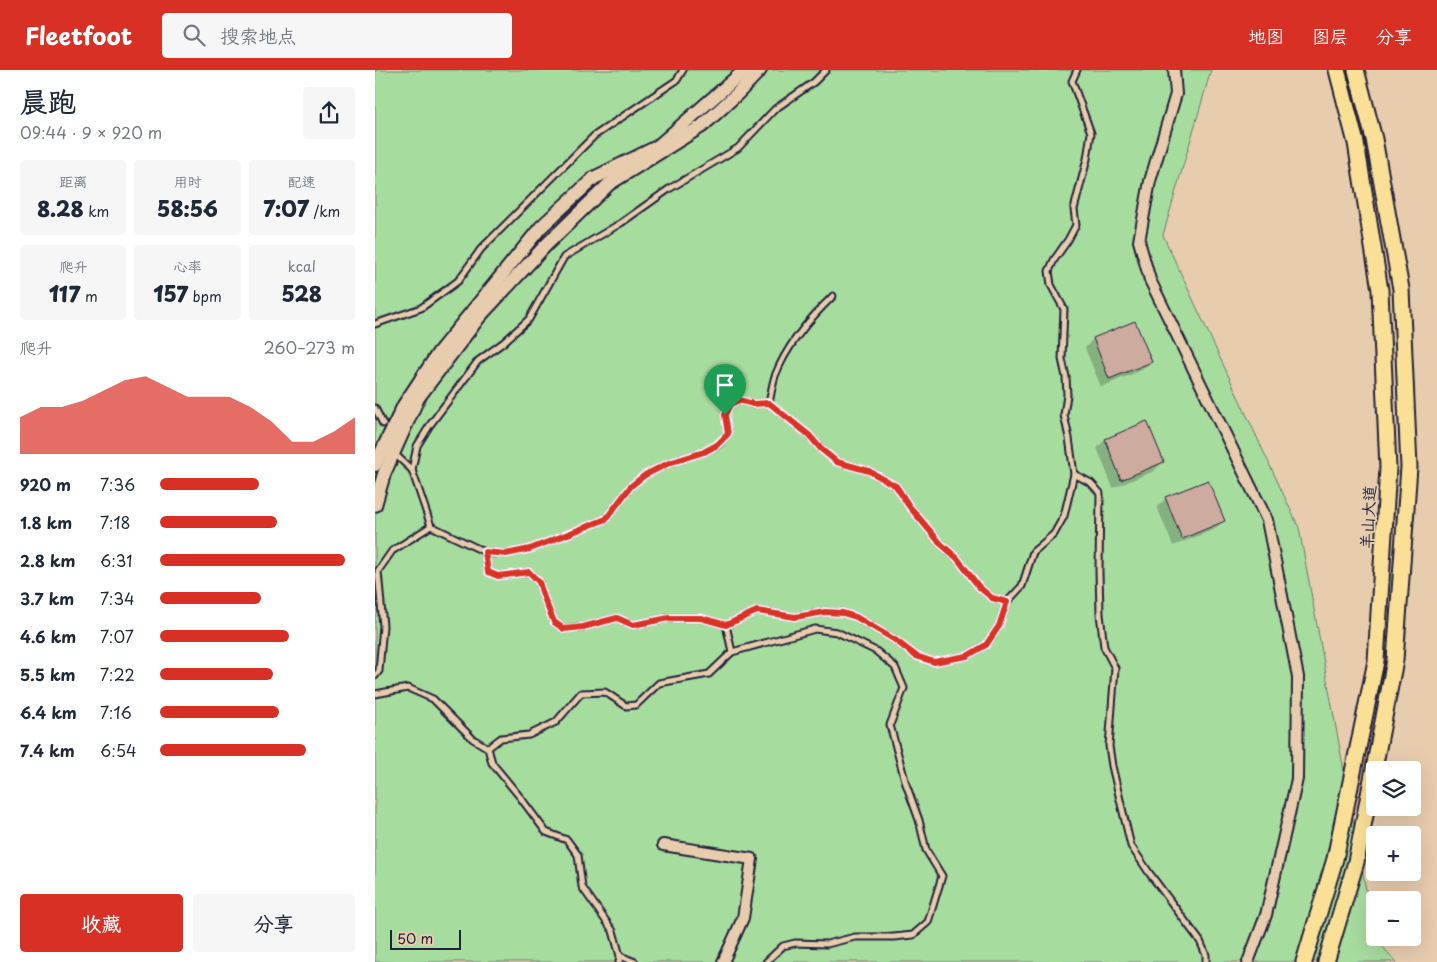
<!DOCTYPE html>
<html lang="zh">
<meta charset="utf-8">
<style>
:root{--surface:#fff;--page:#f6f6f7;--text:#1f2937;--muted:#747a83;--accent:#d93025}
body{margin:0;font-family:"Playpen Sans","LXGW WenKai TC",sans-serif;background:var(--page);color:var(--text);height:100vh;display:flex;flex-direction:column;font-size:19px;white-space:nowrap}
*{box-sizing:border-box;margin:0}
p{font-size:16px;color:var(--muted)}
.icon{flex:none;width:28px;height:28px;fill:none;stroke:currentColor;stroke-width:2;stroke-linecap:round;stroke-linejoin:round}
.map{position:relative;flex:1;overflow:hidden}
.drawer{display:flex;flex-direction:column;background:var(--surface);width:375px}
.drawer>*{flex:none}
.controls{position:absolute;left:991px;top:691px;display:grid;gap:10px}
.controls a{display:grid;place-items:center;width:55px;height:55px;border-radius:5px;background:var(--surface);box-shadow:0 5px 20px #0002;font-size:25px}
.scale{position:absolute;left:15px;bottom:12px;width:71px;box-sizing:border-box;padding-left:5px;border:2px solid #22223b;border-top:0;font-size:14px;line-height:18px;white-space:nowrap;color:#22223b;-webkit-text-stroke:4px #e7ccae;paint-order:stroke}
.pin{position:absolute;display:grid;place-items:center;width:42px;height:42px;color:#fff;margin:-51px -21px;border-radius:50% 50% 50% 0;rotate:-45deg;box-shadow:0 0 5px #0007}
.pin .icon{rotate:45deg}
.round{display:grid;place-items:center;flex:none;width:52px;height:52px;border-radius:5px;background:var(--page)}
.overview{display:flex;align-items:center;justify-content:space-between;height:85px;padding:0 20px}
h1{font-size:28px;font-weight:800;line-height:38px}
.stats{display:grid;grid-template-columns:repeat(3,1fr);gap:8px;height:85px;padding:5px 20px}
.stats div{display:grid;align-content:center;border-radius:5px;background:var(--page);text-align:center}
.stats b{font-size:21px;font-weight:800}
.stats small{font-size:14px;font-weight:400}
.stats p{font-size:14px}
.chart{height:140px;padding:10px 20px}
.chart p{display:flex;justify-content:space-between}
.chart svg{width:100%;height:90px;margin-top:5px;fill:var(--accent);opacity:.7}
.cta{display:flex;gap:10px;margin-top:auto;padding:10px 20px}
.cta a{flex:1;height:58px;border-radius:5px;background:var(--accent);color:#fff;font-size:20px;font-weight:800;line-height:58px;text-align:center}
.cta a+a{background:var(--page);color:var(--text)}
ul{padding:0 20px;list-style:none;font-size:16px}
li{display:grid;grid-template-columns:80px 60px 1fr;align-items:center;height:38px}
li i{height:12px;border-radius:6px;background:var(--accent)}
header{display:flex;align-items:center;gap:30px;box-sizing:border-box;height:70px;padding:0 25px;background:var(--accent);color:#fff}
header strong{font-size:24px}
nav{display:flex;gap:28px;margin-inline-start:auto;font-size:18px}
.search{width:350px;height:45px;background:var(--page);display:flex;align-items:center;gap:12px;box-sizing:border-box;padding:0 18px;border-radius:5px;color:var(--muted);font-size:19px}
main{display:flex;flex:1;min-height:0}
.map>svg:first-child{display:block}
.green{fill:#a7dc9f;stroke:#647f6d}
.shadow{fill:#0003}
.building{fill:#cdab9f;stroke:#22223b}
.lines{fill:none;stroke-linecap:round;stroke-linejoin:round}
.service-casing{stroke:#22223b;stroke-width:9}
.minor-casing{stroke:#22223b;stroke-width:14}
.tertiary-casing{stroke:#22223b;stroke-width:16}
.primary-casing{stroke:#22223b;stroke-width:19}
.service{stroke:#e7ccae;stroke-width:5}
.minor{stroke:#e7ccae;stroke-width:10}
.tertiary{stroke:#e7ccae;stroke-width:12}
.primary{stroke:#fadf96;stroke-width:15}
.route-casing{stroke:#fff;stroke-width:10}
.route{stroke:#d93025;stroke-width:6}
.labels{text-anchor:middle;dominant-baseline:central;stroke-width:4;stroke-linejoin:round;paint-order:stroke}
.street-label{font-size:16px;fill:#22223b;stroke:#e7ccae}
</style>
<header>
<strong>Fleetfoot</strong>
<div class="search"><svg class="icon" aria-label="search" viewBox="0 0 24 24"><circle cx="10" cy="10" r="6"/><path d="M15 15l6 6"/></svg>搜索地点</div>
<nav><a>地图</a><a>图层</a><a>分享</a></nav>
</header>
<main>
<section class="drawer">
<div class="overview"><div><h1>晨跑</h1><p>09:44 · 9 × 920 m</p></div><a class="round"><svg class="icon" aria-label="share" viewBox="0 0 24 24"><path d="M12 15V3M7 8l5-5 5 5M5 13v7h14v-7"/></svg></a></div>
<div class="stats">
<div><p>距离</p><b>8.28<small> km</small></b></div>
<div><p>用时</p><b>58:56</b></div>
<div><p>配速</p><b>7:07<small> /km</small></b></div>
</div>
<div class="stats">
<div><p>爬升</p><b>117<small> m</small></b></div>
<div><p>心率</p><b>157<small> bpm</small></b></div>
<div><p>kcal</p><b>528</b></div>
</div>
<div class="chart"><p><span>爬升</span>260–273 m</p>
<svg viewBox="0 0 160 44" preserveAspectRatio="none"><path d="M0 44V26L10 21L20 21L30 18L40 13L50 8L60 6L70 11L80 16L90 16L100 16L110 21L120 28L130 38L140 38L150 33L160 26V44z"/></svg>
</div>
<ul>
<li><b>920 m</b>7:36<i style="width:51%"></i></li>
<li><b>1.8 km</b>7:18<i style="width:60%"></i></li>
<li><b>2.8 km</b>6:31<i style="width:95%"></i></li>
<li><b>3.7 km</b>7:34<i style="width:52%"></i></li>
<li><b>4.6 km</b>7:07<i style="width:66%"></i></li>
<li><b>5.5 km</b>7:22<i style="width:58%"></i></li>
<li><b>6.4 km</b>7:16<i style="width:61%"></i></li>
<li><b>7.4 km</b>6:54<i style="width:75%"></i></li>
</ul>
<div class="cta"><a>收藏</a><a>分享</a></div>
</section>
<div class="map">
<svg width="1062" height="892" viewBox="0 0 1062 892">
<rect width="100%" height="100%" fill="#e7ccae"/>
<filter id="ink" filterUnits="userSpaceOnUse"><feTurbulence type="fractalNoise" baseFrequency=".02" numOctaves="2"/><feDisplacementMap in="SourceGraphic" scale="10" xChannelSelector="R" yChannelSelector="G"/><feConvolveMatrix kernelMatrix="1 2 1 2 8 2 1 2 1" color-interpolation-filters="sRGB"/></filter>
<g filter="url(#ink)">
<path class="green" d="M0,0H836L788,165L924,458L1000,868L1021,892H0Z"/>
<g class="shadow">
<path d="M759,252L775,292L767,300L726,317L710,278L718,269Z"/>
<path d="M730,370L788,392L779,401L738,418L722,378Z"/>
<path d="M791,428L848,451L840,459L798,476L782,437Z"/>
</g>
<g class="building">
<path d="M760,251L777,292L734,309L718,268Z"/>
<path d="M772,351L789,392L746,410L730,369Z"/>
<path d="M833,410L850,451L807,469L790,427Z"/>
</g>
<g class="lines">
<g class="service-casing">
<g id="service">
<path d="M702,0L697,11L716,63L712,89L699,139L701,155L693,170L679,190L674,201L676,215L689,239L687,289L691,307L692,325L689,345L694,368L699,404L716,413L725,423L724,501L725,544L729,577L740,598L734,676L737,696L756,776L775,804L825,871L831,885V892"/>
<path d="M0,254L46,238L83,211L106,179L219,66L302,10L308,0"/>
<path d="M394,333C396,325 397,315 400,306C412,275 434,249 458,226"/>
<path d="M0,338L8,354"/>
<path d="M23,387L37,400"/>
<path d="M110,482L113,502L123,506L154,502L164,512L169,528L179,552L189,559L208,557L242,548L258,555L294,548H326L351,555L382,541L420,547L451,542L468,543L481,547L520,570L541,586L559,592L592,586L611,575L624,556L632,532L617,528L604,517L582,488L566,474L534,436L521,416L494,401L462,392L446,379L434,365L394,333L377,334L364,330L355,333L350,345L353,364L343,375L329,382L294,393L270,405L256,416L231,449L155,479L131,484L110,482L56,456L37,400L42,376L55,355L103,291L129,272L154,249L189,187L246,153L294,119L363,78L400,39L439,12L451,0"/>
<path d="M632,532L647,516L658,482L679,464L689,446L699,404"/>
<path d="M351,555L357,582"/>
<path d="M0,606L4,601L8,556L3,501L17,481L56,456"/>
<path d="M0,624L33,618L58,629L98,669L113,678"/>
<path d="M245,886L260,892"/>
<path d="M244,892L245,886L238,861L207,817L203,785L192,770L171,762L145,727L117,693L113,678L126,668L154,665L181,652L206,623L230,622L251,636L261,635L284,613L334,604L357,582L440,559L462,562L501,581L520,597L529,618L515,655L531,714L544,750L551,780L567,806L553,852L538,865L519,867H480L452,874L420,873L408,876L391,892"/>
</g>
</g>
<g class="minor-casing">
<g id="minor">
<path d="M799,0L801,24L775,111L764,171L775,210L892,450L923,607L922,709L891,845L873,892"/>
<path d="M288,775L377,789L368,848L348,892"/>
</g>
</g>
<g class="tertiary-casing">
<g id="tertiary">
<path d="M0,395L29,335L64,282L166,157L219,108L282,77L370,0"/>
<path d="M0,435L9,404L43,328L105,246L171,175L234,114L327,56L363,23L385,0"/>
</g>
</g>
<g class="primary-casing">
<g id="primary">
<path d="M929,892L960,789L1001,591L1013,398L1005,220L981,73L962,0"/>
<path d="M951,892L981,792L1020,590L1034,397L1026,219L999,69L981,0"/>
</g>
</g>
<use href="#service" class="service"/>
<use href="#minor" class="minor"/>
<use href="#tertiary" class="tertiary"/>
<use href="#primary" class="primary"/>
</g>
</g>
<g class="lines" filter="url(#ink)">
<g class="route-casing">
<path id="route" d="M364,330L378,334L394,333L434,365L446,379L462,392L494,401L521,416L534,436L566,474L582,488L604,517L617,528L632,532L624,556L611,575L592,586L559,592L541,586L520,570L481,547L468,543L450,542L420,547L382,541L351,555L326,548H294L258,555L242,548L208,557L189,559L179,552L169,528L164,512L154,502L123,506L113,502L110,482L131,484L155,479L231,449L256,416L270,405L294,393L329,382L342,375L353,364L350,345L355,334Z"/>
</g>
<use href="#route" class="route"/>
</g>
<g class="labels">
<g class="street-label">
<text transform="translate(992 447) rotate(-87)">羊山大道</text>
</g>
</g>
</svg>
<div class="controls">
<a><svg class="icon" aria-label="layers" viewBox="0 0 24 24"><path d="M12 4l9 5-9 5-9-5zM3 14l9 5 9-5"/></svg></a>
<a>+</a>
<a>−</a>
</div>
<div class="scale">50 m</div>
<div class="pin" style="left:350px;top:345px;background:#1e9e55"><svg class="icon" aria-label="arrive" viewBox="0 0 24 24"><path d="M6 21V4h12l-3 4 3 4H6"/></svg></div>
</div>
</main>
